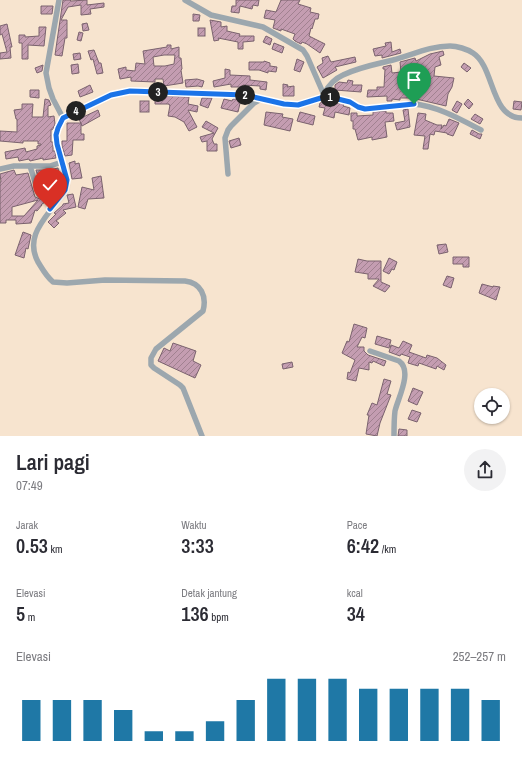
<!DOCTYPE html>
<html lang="id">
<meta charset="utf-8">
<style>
:root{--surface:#fff;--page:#f2f2f3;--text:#2b2b33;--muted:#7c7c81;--accent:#1f78a6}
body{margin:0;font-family:"Archivo Narrow",sans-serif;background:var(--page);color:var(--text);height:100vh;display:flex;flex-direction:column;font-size:15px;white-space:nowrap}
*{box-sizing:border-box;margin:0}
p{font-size:13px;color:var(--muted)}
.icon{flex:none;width:22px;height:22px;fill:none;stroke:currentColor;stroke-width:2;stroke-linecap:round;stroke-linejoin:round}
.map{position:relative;height:436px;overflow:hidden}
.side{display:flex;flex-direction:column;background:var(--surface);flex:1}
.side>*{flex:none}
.tools{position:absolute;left:474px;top:388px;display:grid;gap:8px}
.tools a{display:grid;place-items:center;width:36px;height:36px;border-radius:50%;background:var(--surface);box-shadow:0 1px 3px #0004;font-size:20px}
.pin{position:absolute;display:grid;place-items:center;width:34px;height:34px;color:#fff;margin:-41px -17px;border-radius:50% 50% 50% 0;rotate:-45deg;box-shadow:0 0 4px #0007}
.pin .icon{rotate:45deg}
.km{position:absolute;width:20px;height:20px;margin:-10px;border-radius:50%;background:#222;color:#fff;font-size:11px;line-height:20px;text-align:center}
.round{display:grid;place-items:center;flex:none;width:42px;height:42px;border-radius:21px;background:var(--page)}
.summary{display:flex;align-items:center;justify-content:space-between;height:68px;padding:0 16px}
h1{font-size:22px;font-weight:600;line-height:30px}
.stats{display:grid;grid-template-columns:repeat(3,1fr);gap:6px;height:68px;padding:4px 16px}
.stats div{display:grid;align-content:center}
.stats b{font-size:20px;font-weight:600}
.stats small{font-size:11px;font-weight:400}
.stats p{font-size:11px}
.chart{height:112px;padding:8px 16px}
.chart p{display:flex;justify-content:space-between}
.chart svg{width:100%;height:72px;margin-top:4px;stroke:var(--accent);stroke-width:6}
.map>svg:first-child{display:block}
.building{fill:url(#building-hatch);stroke:#7a626e;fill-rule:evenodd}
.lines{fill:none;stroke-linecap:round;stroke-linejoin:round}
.minor{stroke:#9ca7ae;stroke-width:5.5}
.route-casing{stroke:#fff;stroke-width:8}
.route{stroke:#1a73e8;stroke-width:5}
</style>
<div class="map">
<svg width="522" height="436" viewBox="0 0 522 436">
<defs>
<pattern id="building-hatch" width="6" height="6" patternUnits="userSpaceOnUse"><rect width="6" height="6" fill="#c49db1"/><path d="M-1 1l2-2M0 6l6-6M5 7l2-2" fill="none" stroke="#a18190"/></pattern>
</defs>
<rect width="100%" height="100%" fill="#f7e4cf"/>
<g class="building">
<path d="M63,0H70L71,1L87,0V5L104,3V7L90,9L91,14L81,15V5L68,7L61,20H67V38H65L62,56L55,55Z"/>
<path d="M236,0H259L258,6L253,5L252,9L240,6L239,13L231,12L232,6H236Z"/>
<path d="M281,0H300L298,4L311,8L310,12L319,14L318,19H315L312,29L311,28L309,36L325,44L320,53L307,44L302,42L301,44L295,41L293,39L295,34L281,29V31L273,28L275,20L264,18L266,10L276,12Z"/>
<path d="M41,6H53L52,14H41Z"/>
<path d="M193,14L200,15L199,21H193Z"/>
<path d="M210,20L221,22V27L227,26V31L240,34L239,36H254V41L243,42V49H238V42L218,38L219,40L214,41Z"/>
<path d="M87,23L89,30L83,31L82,24Z"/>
<path d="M7,24L12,47H10L11,58L0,59V53L7,52L2,34L0,35V26Z"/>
<path d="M39,27H46L44,46L28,45V59H22V43H19V35H25V37L39,36Z"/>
<rect x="198" y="28" width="7" height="8"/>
<path d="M79,32L83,33L81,41L77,40Z"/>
<path d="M266,36L272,39L270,45L263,42Z"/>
<path d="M391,42L392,52L400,49L401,53L382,58V55L375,56L373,49L386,46L385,43Z"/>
<path d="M274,43L284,47L282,53L272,49Z"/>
<path d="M167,45H171V49L179,47V58H181L182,69L181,70L183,83L164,86L163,79H155V82L131,81V77L120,79L118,69L126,67V70L135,71L136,63L145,64L143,51L167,47ZM164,55H175L174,64L165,66H154L153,57Z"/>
<path d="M94,50L99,63H101L103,73L97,74L93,59L91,60L88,51Z"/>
<path d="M443,51L444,55L439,57L441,65L435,67L434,76L454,78L452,87L448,94L446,106L412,98H400V100L392,99V101H387V96L367,97L368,90H377V87H384L385,69H383V67L391,65L392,73L401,72L400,62L415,58L416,61L430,54Z"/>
<path d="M80,53L81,59L74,60L73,54Z"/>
<path d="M328,56L331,62L355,57L356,62L335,67L337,70L323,78L317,67L323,63L322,58Z"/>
<path d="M297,59L304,62L300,72L294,70Z"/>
<path d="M264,61L270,63V66L277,67L276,72L268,71V73L259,70H249V62H264Z"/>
<path d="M464,63L471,68L467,72L461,67Z"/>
<path d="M78,64L79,73L72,74L71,65Z"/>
<path d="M43,65L42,71L37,73L35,68Z"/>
<path d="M225,69L230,70V75L250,76V80L267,82L266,90L260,89V86L243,85L242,87H231V84L214,87L213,81L225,78Z"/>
<path d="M197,79L204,81L202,87L198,86L186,87L185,80Z"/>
<path d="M348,80L353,81L352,85H362L361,92L335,90V85L339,82L347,83Z"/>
<path d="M283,84L288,85L287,87L294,86V96H283Z"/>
<path d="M90,85L93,92L80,97L78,91Z"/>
<path d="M30,90H39V98L30,97Z"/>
<path d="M165,96L189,97L188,104L198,106L197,112L188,110L197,127L189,131L184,122L175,117L168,116L170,105H169V104H155V97Z"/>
<path d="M202,98H212L208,108L200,105Z"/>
<path d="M45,99L49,100L51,105L48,106V117L54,116L55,124L53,129L51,130V142H53V151H55L56,158L43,160V158L30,161L29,159L19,161L18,157L6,159L5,152L25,148L26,152L37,149V146L41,145V144H38V141H23V143L0,141V131L17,132V119H16L14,110L22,109V104H33L32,117H43Z"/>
<path d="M224,99L232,101L233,99H241L238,112L221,108Z"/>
<path d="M468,99L473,104L469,109L464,104Z"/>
<rect x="140" y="101" width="9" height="11"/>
<path d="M324,101L344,104L343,106L350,108L349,115L335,112L334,118L323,115L325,108L319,107L320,103Z"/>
<path d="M457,101L462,104L457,113L452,110Z"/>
<path d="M514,101L522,102L521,110L513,109Z"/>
<path d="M408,109L410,127L397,130L395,123L405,121L403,110Z"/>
<path d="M98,110L100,116L82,126L79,119Z"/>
<path d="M386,111V113H393L394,121L385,122L387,137L372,140V137L358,140L355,129H353V121H351V113H357V116L373,115V112Z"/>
<path d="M266,112L283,114L282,117L293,119L290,131L264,125Z"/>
<path d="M300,112L315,116L313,125L297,121Z"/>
<path d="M418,113L426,114L425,120L437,125H442L441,129L444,125L446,126L449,119L459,123L453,136L447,134V133L435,131L434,135L430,134L428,149H423L425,136L414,135Z"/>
<path d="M475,114L483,119L480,124L471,119Z"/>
<path d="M206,121L218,128L212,139L214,144H217V151H207V141L202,142L200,137L214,133L202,127Z"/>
<path d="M67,123H81V134H84V140H73L72,155L65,156L62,146V141H67Z"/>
<path d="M472,130L479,134H482L480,139L470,134Z"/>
<path d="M239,138L241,145L231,148L229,141Z"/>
<path d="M75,161V164L79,163L82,178L72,179L69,163Z"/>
<path d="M58,168L60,180L57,182L58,183L60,189L49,192L53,196L41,205H42L37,211L35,210L31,223L16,224V220H6V223H0V182H1L0,174L14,170L16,175L28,173L35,197L40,199L42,198L43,194L36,170H50ZM38,200L24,216H12V207Z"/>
<path d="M101,176L104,198L88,199L85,209L78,207L82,187L94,190L92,178Z"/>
<path d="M73,194L76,207L63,210L66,213L56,221L59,223L54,228L48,222L56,214L54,213L63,205V204L69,203L67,195Z"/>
<path d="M23,232L31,235L28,249L26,248L24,258L15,255Z"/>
<path d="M446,244L448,252L439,254L437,245Z"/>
<path d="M453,257H469V267H463V264H453Z"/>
<path d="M389,258L397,262L394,270L392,269L389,274L383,271Z"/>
<path d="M358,259L367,261H381V282L390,286L385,292L373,286L379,279H368V274L355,272Z"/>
<path d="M447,276L454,278L451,288L443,285Z"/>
<path d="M482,284L493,287V286L500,287L496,300L479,293Z"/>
<path d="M354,324L367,328L365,338L362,337L357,347H364V351L368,355L386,361L384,366L373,361L372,363L369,362V370L359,368L356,381L347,379L348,372L350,373L355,360L342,353L347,341L349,342Z"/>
<path d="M377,336L391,340L389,348L375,344Z"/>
<path d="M403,341L412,345L409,352L426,358L427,355L437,358L446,365L444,370L437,366L436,369L419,363L418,366L408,363L410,357L401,354L400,356L389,352L391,345L399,348Z"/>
<path d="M173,343L196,351L193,361L201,365L195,378L158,361L164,348L170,351Z"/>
<path d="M292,362L293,367L283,369L282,364Z"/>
<path d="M384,379L391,381L387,394L391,395L380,423L377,436L366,434L369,415H367L372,403L377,405Z"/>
<path d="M413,388L423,392L417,405L408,401Z"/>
<path d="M412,410L421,413L417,422L408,419Z"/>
<path d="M399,429L407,430V436H398Z"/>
</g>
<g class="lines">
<g class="minor">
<path d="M59,0L46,73L49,88L53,99L63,118"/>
<path d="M185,0L211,15L263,27L303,50L307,56L324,95"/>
<path d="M324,94C328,86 334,79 343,75C359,67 377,64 393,60C412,55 430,46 450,46C457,46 467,49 473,53C495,67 490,118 522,118"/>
<path d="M30,166L39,195"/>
<path d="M0,169L14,166H50L62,162"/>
<path d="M228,174L225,138L228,130L231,126L254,103L261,99"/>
<path d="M370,351L399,361C413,371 398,398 395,411C394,419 394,428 394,436"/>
<path d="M202,436L183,388L180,385L154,368L151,365V358L156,349L203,311C207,296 201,283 185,281L105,280L67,283L53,282C46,276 43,270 38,262C20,228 62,209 67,180L57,143L56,135L58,128L63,118L111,95L121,92L130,91L245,95L274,102L298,105L324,97H330L350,101L358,107L365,109L414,104C437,106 460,119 481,130"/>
</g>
</g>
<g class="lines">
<g class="route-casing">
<path id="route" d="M50,209L65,190L67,180L57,144L56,135L58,128L63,118L111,95L130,91L245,95L284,104L298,105L324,97H330L350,102L358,107L365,109L414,104"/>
</g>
<use href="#route" class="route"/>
</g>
</svg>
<div class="tools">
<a><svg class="icon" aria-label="locate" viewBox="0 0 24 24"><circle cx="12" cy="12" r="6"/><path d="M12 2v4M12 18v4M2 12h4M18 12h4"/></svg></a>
</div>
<div class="pin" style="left:414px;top:104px;background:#1e9e55"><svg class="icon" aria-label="arrive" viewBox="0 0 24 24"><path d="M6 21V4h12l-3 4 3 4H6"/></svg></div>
<div class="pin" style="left:50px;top:209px;background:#d93025"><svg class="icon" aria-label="check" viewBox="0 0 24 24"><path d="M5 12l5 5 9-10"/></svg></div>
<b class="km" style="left:330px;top:97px">1</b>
<b class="km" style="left:245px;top:95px">2</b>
<b class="km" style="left:158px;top:92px">3</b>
<b class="km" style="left:76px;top:111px">4</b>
</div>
<section class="side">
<div class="summary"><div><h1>Lari pagi</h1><p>07:49</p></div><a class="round"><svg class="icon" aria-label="share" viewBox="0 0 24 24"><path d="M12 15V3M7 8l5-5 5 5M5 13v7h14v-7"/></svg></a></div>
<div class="stats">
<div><p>Jarak</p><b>0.53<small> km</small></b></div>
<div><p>Waktu</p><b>3:33</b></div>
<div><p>Pace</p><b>6:42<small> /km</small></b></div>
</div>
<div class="stats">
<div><p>Elevasi</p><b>5<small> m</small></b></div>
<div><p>Detak jantung</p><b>136<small> bpm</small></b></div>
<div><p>kcal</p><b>34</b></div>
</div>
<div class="chart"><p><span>Elevasi</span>252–257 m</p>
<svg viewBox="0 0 160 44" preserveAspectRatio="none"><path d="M5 44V19M15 44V19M25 44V19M35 44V25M45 44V38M55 44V38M65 44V32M75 44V19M85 44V6M95 44V6M105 44V6M115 44V12M125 44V12M135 44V12M145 44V12M155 44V19"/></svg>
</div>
</section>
